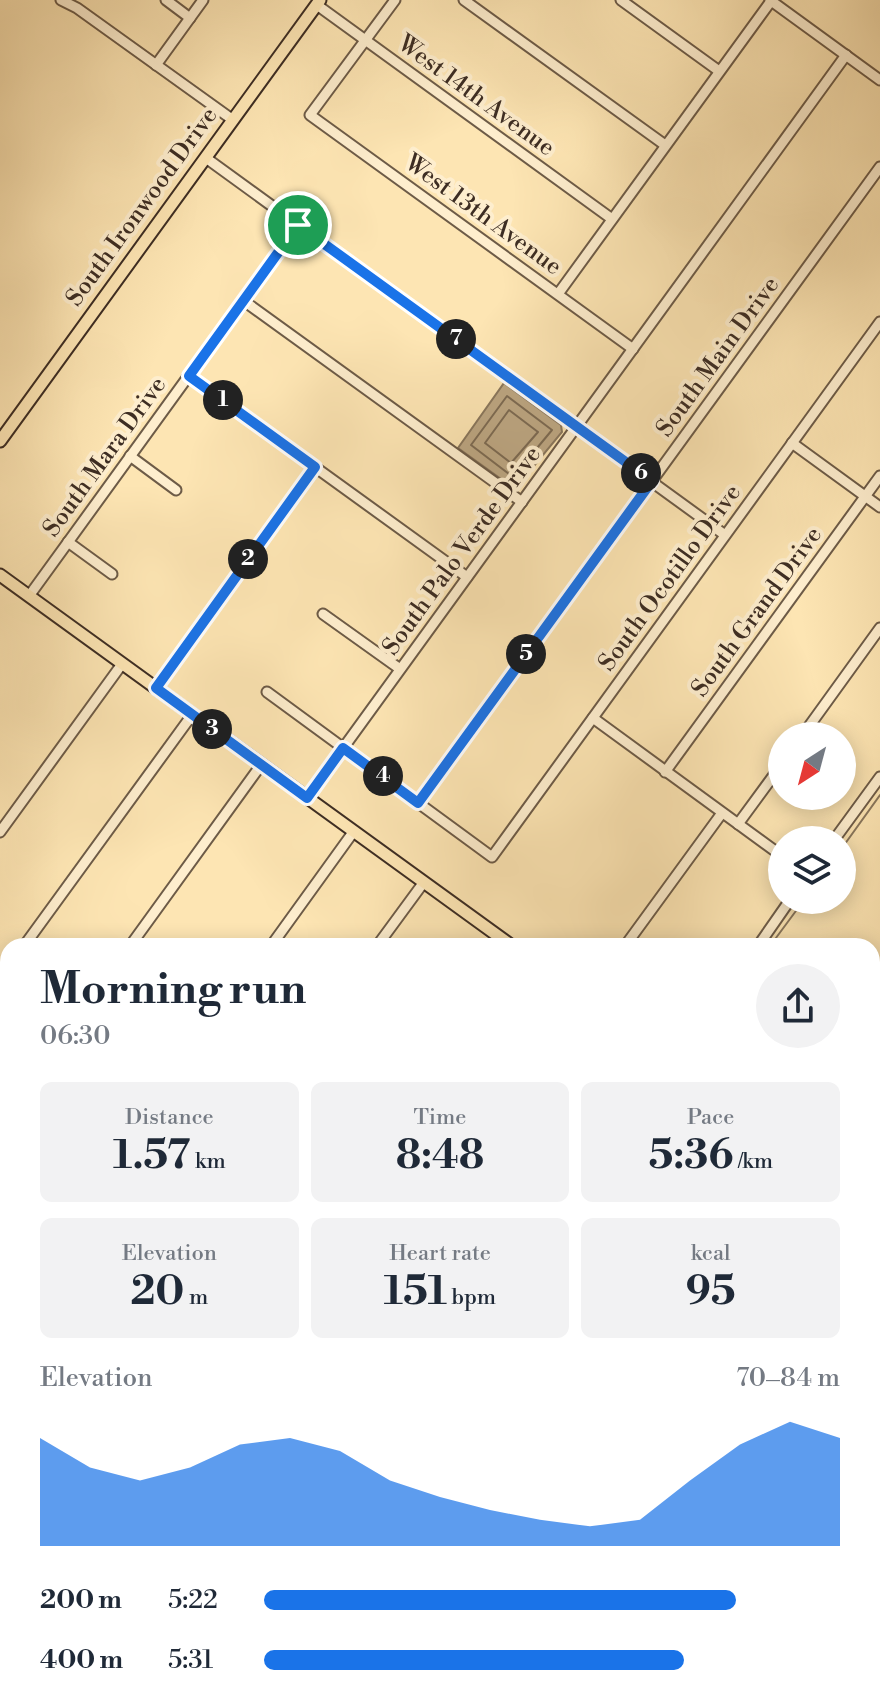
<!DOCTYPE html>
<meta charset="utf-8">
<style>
:root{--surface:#fff;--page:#f2f2f3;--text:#1f2937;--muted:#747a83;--accent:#1a73e8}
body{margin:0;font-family:"Libre Bodoni",serif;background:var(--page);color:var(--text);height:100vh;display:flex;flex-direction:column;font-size:30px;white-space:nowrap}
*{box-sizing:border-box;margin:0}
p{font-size:26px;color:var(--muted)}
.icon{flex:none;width:44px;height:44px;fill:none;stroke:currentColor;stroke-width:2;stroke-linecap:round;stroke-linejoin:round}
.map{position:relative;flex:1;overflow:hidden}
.sheet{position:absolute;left:0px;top:938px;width:880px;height:768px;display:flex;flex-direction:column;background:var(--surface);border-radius:24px 24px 0 0;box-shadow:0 4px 20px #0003}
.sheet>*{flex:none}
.needle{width:52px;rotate:216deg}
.tools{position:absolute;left:768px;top:722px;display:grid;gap:16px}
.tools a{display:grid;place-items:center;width:88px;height:88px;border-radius:50%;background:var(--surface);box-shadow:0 4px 20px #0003;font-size:40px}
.pin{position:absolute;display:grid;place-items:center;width:68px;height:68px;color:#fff;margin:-34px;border:4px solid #fff;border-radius:50%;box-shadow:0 2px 8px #0007}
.km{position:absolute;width:40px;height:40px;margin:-20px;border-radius:50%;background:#222;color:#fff;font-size:22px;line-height:40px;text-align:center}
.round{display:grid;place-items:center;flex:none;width:84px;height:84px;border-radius:42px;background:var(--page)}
.head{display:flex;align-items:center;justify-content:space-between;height:136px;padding:0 40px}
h1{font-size:44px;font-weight:700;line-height:60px}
.stats{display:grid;grid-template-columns:repeat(3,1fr);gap:12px;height:136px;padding:8px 40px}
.stats div{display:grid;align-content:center;border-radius:12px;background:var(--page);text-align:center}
.stats b{font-size:40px;font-weight:700}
.stats small{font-size:22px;font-weight:400}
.stats p{font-size:22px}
.chart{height:224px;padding:16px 40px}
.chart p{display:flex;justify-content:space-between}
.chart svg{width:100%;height:144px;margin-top:8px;fill:var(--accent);opacity:.7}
ul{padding:0 40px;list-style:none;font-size:26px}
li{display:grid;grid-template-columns:128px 96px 1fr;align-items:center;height:60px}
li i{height:20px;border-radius:10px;background:var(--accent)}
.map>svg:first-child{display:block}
.water{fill:#bca682;stroke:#89765c;stroke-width:2}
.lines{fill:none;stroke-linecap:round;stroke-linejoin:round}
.shore{stroke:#7c6a52;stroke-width:2}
.stream{stroke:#89765c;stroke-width:2}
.minor-casing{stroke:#6d5b47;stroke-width:13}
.major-casing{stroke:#3d2d23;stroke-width:15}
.minor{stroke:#feeece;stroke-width:9}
.major{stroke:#fde5b3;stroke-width:11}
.route-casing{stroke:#fff;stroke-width:16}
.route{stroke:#1a73e8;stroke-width:10}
.labels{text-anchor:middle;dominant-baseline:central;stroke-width:8;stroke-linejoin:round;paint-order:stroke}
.street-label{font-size:24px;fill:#3d2d23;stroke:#feeece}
</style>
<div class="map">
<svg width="880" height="1706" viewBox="0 0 880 1706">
<rect width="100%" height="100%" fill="#fde5b3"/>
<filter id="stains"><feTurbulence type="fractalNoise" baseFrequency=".0025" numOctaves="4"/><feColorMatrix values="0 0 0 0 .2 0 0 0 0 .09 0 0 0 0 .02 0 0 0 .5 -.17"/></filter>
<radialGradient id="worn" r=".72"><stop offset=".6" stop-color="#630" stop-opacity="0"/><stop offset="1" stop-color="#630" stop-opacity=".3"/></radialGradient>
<path class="water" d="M504,383L561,425L562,432L515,489L458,448Z"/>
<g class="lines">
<g class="shore">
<path d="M507,396L552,430L513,477L471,445Z"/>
<path d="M509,410L538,432L511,463L485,443Z"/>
</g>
<g class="stream">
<path d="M842,848L880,795"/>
<path d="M770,946L804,900"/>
</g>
<g class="minor-casing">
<g id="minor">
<path d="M61,0L77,8L233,120"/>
<path d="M166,0L190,18"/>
<path d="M395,0L310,115L633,349"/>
<path d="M464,0L665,145"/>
<path d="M621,0L719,71"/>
<path d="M770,0L880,80"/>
<path d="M317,5L612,219"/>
<path d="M156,65L203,0"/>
<path d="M206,158L725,535"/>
<path d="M558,294L771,1"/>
<path d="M244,301L522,502"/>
<path d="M189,376L467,577"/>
<path d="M792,443L880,507"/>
<path d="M130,456L176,490"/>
<path d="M68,542L112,574"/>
<path d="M29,596L298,225"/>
<path d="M323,614L400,669"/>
<path d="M156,688L315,467"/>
<path d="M267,692L492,857L880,322"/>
<path d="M593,718L782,856"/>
<path d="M802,736L880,628"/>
<path d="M665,772L880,476"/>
<path d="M307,798L846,55"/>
<path d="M418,803L880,167"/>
<path d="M738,824L782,764"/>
<path d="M0,832L122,664"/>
<path d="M834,840L880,777"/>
<path d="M24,946L192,715"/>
<path d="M130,946L261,765"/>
<path d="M271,946L354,831"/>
<path d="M377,946L424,882"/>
<path d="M625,946L722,813"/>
<path d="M758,946L790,900"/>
<path d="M0,979L8,968"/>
<path d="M0,1124L8,1113"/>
<path d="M872,1201L880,1190"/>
<path d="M0,1319L8,1308"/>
<path d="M872,1387L880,1376"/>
<path d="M0,1464L8,1453"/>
<path d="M872,1583L880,1572"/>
<path d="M872,1618L880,1624"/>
<path d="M0,1664L8,1653"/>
<path d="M214,1706L220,1698"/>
<path d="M786,1706L783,1704L787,1698"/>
</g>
</g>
<g class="major-casing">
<g id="major">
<path d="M0,441L320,0"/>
<path d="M0,575L512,946"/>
<path d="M872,1206L880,1212"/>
<path d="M0,1705L2,1706"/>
</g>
</g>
<use href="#minor" class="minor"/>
<use href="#major" class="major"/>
</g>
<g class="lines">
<g class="route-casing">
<path id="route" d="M298,225L652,481L418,803L343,748L307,798L156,688L315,467L189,376Z"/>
</g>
<use href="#route" class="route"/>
</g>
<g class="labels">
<g class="street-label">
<text transform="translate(476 96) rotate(36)">West 14th Avenue</text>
<text transform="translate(142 207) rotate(-54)">South Ironwood Drive</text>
<text transform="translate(483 215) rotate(36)">West 13th Avenue</text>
<text transform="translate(718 357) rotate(-54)">South Main Drive</text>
<text transform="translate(105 457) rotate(-54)">South Mara Drive</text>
<text transform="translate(462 551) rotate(-54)">South Palo Verde Drive</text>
<text transform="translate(670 578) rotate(-54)">South Ocotillo Drive</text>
<text transform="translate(757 612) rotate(-54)">South Grand Drive</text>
</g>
</g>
<rect width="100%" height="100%" filter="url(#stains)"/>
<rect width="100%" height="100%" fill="url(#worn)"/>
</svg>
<div class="tools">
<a><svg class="needle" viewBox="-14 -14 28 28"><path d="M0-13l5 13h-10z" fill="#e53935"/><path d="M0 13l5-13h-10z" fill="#747a83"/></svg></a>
<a><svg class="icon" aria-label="layers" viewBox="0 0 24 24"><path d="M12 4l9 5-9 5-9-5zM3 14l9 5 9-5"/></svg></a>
</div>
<div class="pin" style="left:298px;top:225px;background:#1e9e55"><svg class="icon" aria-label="arrive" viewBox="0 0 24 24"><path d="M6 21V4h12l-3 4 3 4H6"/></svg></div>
<b class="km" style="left:223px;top:400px">1</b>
<b class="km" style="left:248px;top:559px">2</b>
<b class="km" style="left:212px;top:729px">3</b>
<b class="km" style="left:383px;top:776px">4</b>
<b class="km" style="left:526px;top:654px">5</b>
<b class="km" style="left:641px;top:473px">6</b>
<b class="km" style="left:456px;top:339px">7</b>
<section class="sheet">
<div class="head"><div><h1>Morning run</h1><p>06:30</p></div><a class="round"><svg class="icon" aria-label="share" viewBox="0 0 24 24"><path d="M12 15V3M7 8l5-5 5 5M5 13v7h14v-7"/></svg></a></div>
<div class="stats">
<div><p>Distance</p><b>1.57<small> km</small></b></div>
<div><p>Time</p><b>8:48</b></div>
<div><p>Pace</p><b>5:36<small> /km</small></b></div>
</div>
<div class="stats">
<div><p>Elevation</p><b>20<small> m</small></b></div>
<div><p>Heart rate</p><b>151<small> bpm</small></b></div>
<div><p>kcal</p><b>95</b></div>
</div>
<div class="chart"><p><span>Elevation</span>70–84 m</p>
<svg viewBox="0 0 160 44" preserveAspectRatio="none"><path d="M0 44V11L10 20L20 24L30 20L40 13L50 11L60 15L70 24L80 29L90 33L100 36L110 38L120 36L130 24L140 13L150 6L160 11V44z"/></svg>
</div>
<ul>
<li><b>200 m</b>5:22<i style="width:82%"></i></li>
<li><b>400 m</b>5:31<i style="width:73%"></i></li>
</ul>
</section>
</div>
